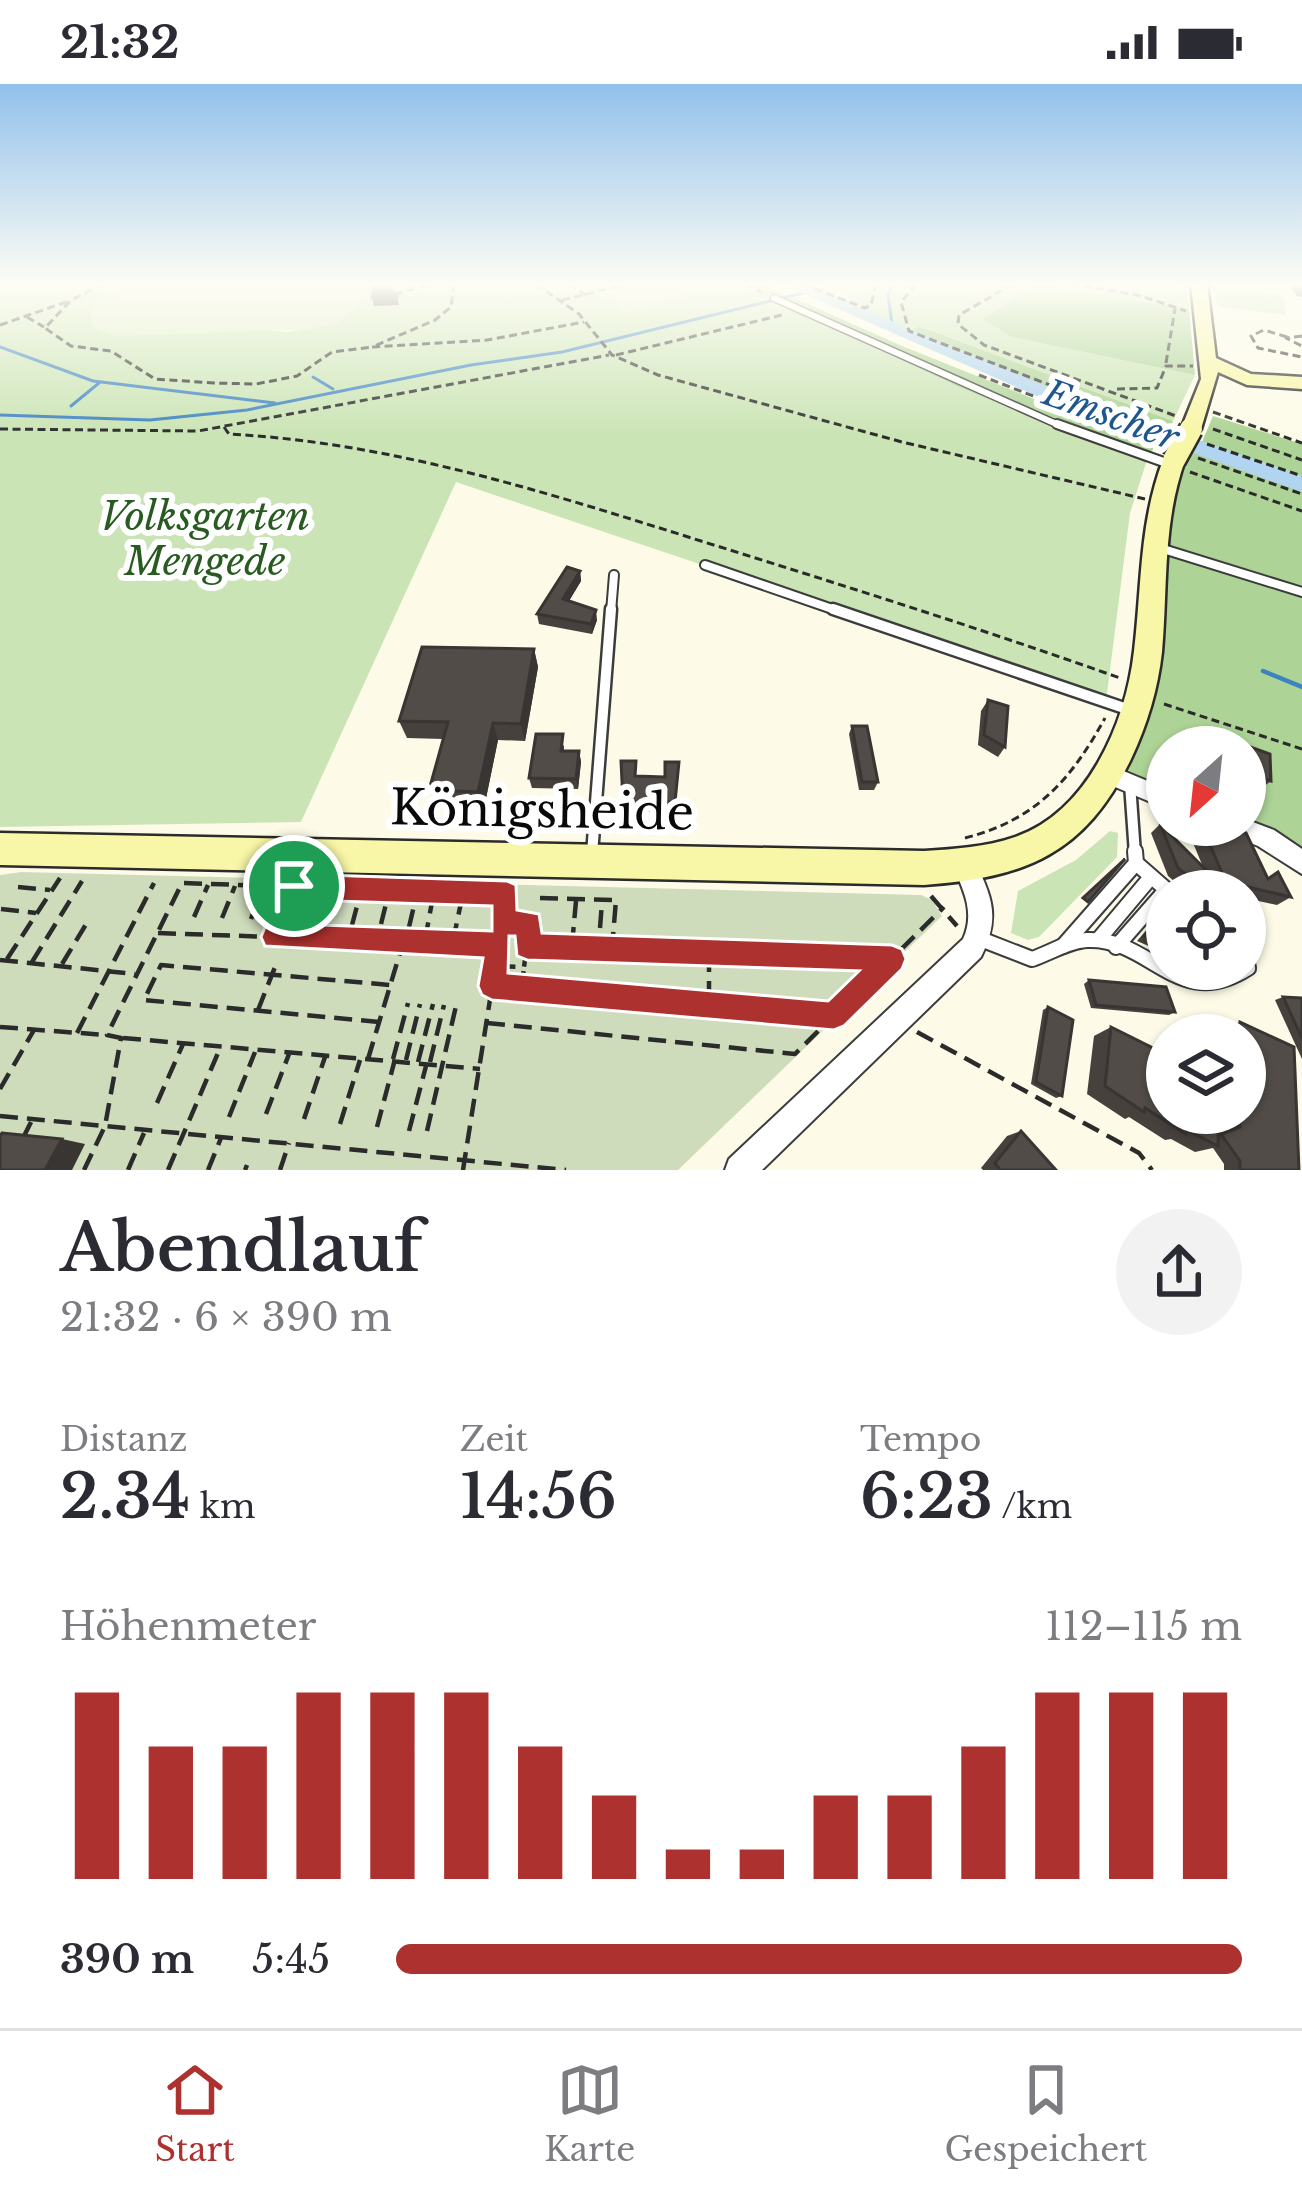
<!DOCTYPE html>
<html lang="de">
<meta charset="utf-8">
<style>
:root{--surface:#fff;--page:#f2f2f3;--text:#2b2b33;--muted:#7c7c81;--line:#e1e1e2;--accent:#ad312e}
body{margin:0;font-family:"Libre Baskerville",serif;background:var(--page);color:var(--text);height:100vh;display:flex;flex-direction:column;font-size:45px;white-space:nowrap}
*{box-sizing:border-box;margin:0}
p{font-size:39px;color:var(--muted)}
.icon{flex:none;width:66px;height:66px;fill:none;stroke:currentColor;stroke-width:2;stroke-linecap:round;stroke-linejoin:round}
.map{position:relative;height:1086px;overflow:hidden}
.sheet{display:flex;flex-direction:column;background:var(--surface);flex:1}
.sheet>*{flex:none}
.needle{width:78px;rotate:207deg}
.tools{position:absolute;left:1146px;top:642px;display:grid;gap:24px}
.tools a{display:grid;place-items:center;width:120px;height:120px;border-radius:50%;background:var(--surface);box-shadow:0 3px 9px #0004;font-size:60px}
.pin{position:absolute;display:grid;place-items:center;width:102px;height:102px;color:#fff;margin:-51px;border:6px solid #fff;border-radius:50%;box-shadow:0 3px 12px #0007}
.round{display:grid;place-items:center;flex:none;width:126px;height:126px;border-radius:63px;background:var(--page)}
.head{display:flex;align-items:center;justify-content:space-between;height:204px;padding:0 60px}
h1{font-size:66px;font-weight:600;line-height:90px}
.figures{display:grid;grid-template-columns:repeat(3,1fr);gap:18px;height:204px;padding:12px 60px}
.figures div{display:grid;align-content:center}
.figures b{font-size:60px;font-weight:600}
.figures small{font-size:33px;font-weight:400}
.figures p{font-size:33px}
.chart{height:336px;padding:24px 60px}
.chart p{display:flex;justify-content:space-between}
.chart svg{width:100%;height:216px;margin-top:12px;stroke:var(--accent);stroke-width:6}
ul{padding:0 60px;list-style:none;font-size:39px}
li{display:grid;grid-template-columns:192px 144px 1fr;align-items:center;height:90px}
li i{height:30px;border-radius:15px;background:var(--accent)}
.status{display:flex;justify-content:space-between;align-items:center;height:84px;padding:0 60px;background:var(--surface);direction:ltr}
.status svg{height:33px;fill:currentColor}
.dock{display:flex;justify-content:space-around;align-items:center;height:168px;border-top:3px solid var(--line);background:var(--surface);font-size:33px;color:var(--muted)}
.dock a{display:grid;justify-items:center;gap:6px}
.dock .current{color:var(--accent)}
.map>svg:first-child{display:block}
.green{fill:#cae4b5}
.forest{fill:#add396}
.cemetery{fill:#cfdcbc}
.pitch{fill:#dcecc6}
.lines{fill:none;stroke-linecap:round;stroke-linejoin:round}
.stream-far1{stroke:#3e83c1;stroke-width:3}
.stream{stroke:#3e83c1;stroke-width:4.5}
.river{fill:#b1d4f0;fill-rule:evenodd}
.lane-far3-casing{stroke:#3c3c3c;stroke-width:9}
.lane-far2-casing{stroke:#3c3c3c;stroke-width:12}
.lane-far1-casing{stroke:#3c3c3c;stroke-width:15}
.lane-casing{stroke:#3c3c3c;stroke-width:18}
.street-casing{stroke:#3c3c3c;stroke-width:4}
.secondary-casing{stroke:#2b2b2b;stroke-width:5}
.path-far1{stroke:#2b2b2b;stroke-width:3;stroke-dasharray:8 4.5;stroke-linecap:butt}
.path{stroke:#2b2b2b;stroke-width:4.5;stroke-dasharray:18 9;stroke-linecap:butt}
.lane-far3{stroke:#fff;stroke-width:6}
.lane-far2{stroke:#fff;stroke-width:8}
.lane-far1{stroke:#fff;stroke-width:10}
.lane{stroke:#fff;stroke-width:14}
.street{fill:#fff;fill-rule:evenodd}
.secondary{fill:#f8f6a7;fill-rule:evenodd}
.secondary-bridge-casing{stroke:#2b2b2b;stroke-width:27;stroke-linecap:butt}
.secondary-bridge{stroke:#f8f6a7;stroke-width:22}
.wall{fill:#46413d}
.shaded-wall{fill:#393532}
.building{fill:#514c47;stroke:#393532;stroke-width:3}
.route{fill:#ad312e;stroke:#fff;stroke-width:3;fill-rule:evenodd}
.labels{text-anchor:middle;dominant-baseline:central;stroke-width:12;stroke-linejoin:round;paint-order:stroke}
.far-water-label{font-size:36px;font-style:italic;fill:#1e5690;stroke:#fff}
.park-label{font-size:39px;font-style:italic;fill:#285b20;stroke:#fff}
.near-street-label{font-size:48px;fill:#090909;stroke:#fff}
</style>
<div class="status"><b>21:32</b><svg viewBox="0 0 49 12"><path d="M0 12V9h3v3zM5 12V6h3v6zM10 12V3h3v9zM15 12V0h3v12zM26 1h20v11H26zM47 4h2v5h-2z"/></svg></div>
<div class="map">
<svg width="1302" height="1086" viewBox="0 0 1302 1086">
<rect width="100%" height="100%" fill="#fdfbe8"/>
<g class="green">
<path d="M0,200H151L102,219L90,230L287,248L339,238L367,205L359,200H741L963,305L1146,379L1130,429L1106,617L456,398L301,738L0,743Z"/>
<path d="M822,200H1035L983,235L1011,253L1195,291L1173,337L920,242L908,251L844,223L848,212Z"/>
<path d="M1037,200H1151L1187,205L1189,225Z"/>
<path d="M1215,203L1283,211L1286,231L1217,222Z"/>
<path d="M1110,747L1118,749L1117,773L1039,853L1028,856L1011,849L1018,807L1076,776Z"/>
</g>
<g class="forest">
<path d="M741,200H763L902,262L1154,363L1146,379L963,305Z"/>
<path d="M1036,200L1189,225L1195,291L1011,253L983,235Z"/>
<path d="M919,242L1173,337L1165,351L908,251Z"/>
<path d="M1213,332L1302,360V392L1202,358Z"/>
<path d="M1183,359L1302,400V769L1245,739V663H1167V711L1109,690Z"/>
</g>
<path class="cemetery" d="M21,788L921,811L932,816L942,832L678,1086H0V791Z"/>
<g class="pitch">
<path d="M151,200H359L367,205L368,213L339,238L311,245L117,252L94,245L90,230L102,219Z"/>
<path d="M631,200H686L699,207L629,230L597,210Z"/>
</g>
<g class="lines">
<g class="stream-far1">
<path d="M893,200L888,211L893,247"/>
<path d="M0,263L93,297L275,319"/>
<path d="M313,293L333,305"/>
<path d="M71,322L99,299"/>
<path d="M0,331L150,336L247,326L471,281L562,268L807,208"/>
</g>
<path class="stream" d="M1263,587L1302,603"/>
<path class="river" d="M781,200H804L1053,305L1302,392V408L1039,313Z"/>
<g class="lane-far3-casing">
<path id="lane-far3" d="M774,214L1063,343"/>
</g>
<g class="lane-far2-casing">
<g id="lane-far2">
<path d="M1057,340L1172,381"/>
<path d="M1160,464L1302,508"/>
<path d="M705,481L841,528"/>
<path d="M611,528L614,491"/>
</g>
</g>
<g class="lane-far1-casing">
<g id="lane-far1">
<path d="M833,525L1130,626"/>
<path d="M1130,700L1135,770"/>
<path d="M592,770L611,525"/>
</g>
</g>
<g class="lane-casing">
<g id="lane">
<path d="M1135,767L1136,779L1168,807"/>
<path d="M978,854L1032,875C1050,869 1068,857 1087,856C1151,853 1178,929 1248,884L1245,869"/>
<path d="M1098,856L1151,793"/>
<path d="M1063,862L1136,779"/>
<path d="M1116,863L1166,806"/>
</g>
</g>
<g class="street-casing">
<g id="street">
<path d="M1109,681L1167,705V725L1101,697L1098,690L1101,683Z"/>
<path d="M1245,735L1274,746L1302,765V790L1258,762L1224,748L1221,741H1245Z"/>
<path d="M965,771L973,774C992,812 1001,833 981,873L762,1086H725L729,1075L963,855C975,829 964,807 953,782L957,774Z"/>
</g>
</g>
<g class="secondary-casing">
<g id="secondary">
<path d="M1191,200H1207L1216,274L1251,290L1302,293V305L1247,301L1218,288L1201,345L1198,349H1184L1181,345L1201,295Z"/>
<path d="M1174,370L1185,376C1162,441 1168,501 1162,568C1158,605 1147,641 1131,675C1085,770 1026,794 924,801L0,781V749L924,767C955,765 986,763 1015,753C1088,728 1126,638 1134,567C1142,500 1139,440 1163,376Z"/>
</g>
</g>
<g class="path-far1">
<path d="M103,200L71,216L45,244L71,262L111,267L155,295L214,299L256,300L297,292L332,268L372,263"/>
<path d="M454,200L451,223L435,236L372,263L487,256L584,238"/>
<path d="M536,200L579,230L612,271L658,291L902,358L1145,415"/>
<path d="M569,200L586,211"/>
<path d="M746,200L761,208"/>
<path d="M803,200L865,224L871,221L876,200"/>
<path d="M916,200L901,218L909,247L1170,347"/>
<path d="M1013,200L959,231L958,240L984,261L1176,332"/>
<path d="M1071,200L1138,211L1186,227"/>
<path d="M395,210L433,200"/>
<path d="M562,216L627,200"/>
<path d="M27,233L44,243"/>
<path d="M0,241L69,217"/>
<path d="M1302,252L1286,254L1302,262"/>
<path d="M1287,253L1264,246L1251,252L1258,264L1302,273"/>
<path d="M616,271L782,231"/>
<path d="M1166,279L1175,225"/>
<path d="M979,291L1160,361"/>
<path d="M1117,305L1157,304L1166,282H1193"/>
<path d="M1213,328L1302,359"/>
<path d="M224,343L229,350C393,359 545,408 701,457C842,501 982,545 1120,594"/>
<path d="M0,345L198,347L609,271"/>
<path d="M1213,345L1302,376"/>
<path d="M1207,360L1302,392"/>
<path d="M1198,374L1302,410"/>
<path d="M1190,388L1302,427"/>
<path d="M1164,620L1302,665"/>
<path d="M965,754C1036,736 1071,696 1105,634"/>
</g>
<g class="path">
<path d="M18,803L50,806"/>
<path d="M931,812L957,842"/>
<path d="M540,814L616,816L612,864"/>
<path d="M1,825L36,829"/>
<path d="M194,833L208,801"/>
<path d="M222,834L235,802"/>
<path d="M251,835L263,803"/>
<path d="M310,838L320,805"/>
<path d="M502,839H530L524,883L495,882Z"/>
<path d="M381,840L389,808"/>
<path d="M352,841L361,807"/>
<path d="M409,843L417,809"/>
<path d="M600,844L602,818"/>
<path d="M158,849L497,861"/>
<path d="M275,851L293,804"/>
<path d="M425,856L434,807"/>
<path d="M453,857L463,809"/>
<path d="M572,861L576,817"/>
<path d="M528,862L890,875"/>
<path d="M709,870V921"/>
<path d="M7,875L60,794"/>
<path d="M0,876L135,890"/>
<path d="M32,878L82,797"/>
<path d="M62,880L88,837"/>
<path d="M492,902L831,932"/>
<path d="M521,905L524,885"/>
<path d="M258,926L277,878"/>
<path d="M379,938L144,916L161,881L390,901"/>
<path d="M487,939L795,970L944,823"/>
<path d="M0,943L106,951"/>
<path d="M917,948L1139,1069L1152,1086"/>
<path d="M77,949L154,799"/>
<path d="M123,954L480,985"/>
<path d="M368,975L403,859"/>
<path d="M393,975L408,919"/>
<path d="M406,976L420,920"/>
<path d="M418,978L433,920"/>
<path d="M430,978L444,921"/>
<path d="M0,1005L34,946"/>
<path d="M157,1019L183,960"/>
<path d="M266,1030L289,970"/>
<path d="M0,1032L566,1086"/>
<path d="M229,1033L255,968"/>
<path d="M304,1035L325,973"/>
<path d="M340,1040L360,976"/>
<path d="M377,1043L394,979"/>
<path d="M409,1047L426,982"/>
<path d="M427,1047L456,922"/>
<path d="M23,1054L32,1036"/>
<path d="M84,1086L105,1042L121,954L107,951L182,799L507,810L502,839"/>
<path d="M128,1086L144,1049"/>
<path d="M168,1086L221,962"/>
<path d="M208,1086L221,1054"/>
<path d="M245,1086L247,1081"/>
<path d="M280,1086L289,1059"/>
<path d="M463,1086L495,884"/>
</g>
<use href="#lane-far3" class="lane-far3"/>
<use href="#lane-far2" class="lane-far2"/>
<use href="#lane-far1" class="lane-far1"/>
<use href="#lane" class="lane"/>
<use href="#street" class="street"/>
<use href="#secondary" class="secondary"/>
<g class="secondary-bridge-casing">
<path id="secondary-bridge" d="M1174,376L1191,345"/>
</g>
<use href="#secondary-bridge" class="secondary-bridge"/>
</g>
<g class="wall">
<path d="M1289,200H1302V213L1297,212Z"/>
<path d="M397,212L399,221L374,222L372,213Z"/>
<path d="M580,487L581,497L569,517L597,536L592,550L539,540L537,530Z"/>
<path d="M534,565L538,583L525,657L498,656L484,724L437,722L429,706L443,655L407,654L399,637Z"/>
<path d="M988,616L1005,663L998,673L978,661L981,627Z"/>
<path d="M852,642L878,698L874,706H859L849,650Z"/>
<path d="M1203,646L1270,670L1271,697L1260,705L1245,701V663H1193L1194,655Z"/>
<path d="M564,661V667H579L581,678L578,705L532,704L529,694Z"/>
<path d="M621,677L636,692L664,693L679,678L675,728L624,727Z"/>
<path d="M1160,740L1203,783L1191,754L1203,745L1291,813L1277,821L1245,814V807H1213L1208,794L1200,799L1174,797L1168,792L1151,749Z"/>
<path d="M1167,822V870L1137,857Z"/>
<path d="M1089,896L1175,928L1169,931L1091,924L1084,900Z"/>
<path d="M1283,913L1302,914V975L1275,916Z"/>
<path d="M1048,923L1062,1012L1056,1014L1031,1000L1043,926Z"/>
<path d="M1240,938L1299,1086H1224V1080L1213,1064L1195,1068L1171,1055L1165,1056L1129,1033L1125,1035L1087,1010L1094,952L1111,943L1218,1049L1224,1047L1223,1029H1245V951H1224L1226,944Z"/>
<path d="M1021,1047L1056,1086H983L981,1084L1007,1052Z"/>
</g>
<g class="shaded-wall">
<path d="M580,487L581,497L564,525L563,515Z"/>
<path d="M596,526L597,536L592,550L591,540Z"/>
<path d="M534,565L538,583L525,657L521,640Z"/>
<path d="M493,639L498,656L484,724L478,708Z"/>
<path d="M579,667L581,678L578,705L576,695Z"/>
<path d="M62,1055L85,1060L72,1086H45Z"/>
</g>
<g class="building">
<path d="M376,200H387L397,212L372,213Z"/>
<path d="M567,483L580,487L563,515L596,526L591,540L537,530Z"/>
<path d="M422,563L534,565L521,640L493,639L478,708L429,706L448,638L399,637Z"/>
<path d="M988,616L1008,622L1005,663L984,651Z"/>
<path d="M852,642H867L878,698H862Z"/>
<path d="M1203,646L1270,670L1271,697L1245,689V663H1201Z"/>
<path d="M536,650H563L561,667H579L576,695L529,694Z"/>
<path d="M621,677H636L635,692L665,693V678H679L675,718H623Z"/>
<path d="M1160,740L1211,791L1184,789L1178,784Z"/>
<path d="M1203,745L1246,749L1268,795L1278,788L1291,813L1226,798Z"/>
<path d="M1125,775L1088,818L1083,814Z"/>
<path d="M1167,825V862L1144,852Z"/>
<path d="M1089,896L1166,903L1175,928L1096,921Z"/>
<path d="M1283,913L1302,914V954Z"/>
<path d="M1048,923L1073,936L1062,1012L1036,998Z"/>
<path d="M1240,938L1294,963L1299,1086H1240V1077L1221,1050L1240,1043L1239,1029H1245V951H1238Z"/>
<path d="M1111,943L1167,971V1029H1219L1218,1062L1187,1046L1186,1050L1145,1024L1144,1028L1105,1002Z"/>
<path d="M1021,1047L1056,1086H1000L995,1079Z"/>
<path d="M2,1049L62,1055L45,1086H0V1052Z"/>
</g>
<linearGradient id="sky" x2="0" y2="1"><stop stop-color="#92c1eb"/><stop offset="0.57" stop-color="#fefdf5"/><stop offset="1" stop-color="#fefdf5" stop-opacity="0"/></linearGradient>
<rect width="1302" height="352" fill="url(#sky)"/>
<path class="route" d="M294,790L507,797L516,801L517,826L539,830L542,849L892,861L902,865L906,875L902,885L844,942L834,946L492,916L482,911L478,902L483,874L265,862L261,853L285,794ZM302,816L492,822V847L293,840ZM509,852H515L517,872L527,876L859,887L828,917L508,889Z"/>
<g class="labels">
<g class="far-water-label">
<text transform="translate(1111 331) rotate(20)">Emscher</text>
</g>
<g class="park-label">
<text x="205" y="432">Volksgarten<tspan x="205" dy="45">Mengede</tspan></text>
</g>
<g class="near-street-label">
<text transform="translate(542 726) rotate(1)">Königsheide</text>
</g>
</g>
</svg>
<div class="tools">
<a><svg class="needle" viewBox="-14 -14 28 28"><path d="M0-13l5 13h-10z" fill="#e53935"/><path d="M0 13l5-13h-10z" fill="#7c7c81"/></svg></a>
<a><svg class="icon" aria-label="locate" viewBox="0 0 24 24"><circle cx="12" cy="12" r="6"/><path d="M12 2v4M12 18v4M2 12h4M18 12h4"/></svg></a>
<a><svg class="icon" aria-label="layers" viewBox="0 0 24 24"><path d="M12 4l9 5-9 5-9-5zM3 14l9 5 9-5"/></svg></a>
</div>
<div class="pin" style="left:294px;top:802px;background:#1e9e55"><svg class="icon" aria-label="arrive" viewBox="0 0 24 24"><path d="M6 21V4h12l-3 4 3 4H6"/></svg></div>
</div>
<section class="sheet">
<div class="head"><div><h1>Abendlauf</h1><p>21:32 · 6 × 390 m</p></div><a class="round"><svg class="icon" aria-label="share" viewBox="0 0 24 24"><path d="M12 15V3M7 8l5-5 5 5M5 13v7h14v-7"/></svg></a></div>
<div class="figures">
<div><p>Distanz</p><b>2.34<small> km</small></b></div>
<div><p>Zeit</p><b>14:56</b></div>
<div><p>Tempo</p><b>6:23<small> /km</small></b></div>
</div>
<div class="chart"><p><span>Höhenmeter</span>112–115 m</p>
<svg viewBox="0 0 160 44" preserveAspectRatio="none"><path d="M5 44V6M15 44V17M25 44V17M35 44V6M45 44V6M55 44V6M65 44V17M75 44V27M85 44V38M95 44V38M105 44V27M115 44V27M125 44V17M135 44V6M145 44V6M155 44V6"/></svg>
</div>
<ul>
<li><b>390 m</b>5:45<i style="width:100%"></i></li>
</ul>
</section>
<nav class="dock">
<a class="current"><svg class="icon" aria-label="home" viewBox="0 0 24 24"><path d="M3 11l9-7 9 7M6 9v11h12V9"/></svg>Start</a>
<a><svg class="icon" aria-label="map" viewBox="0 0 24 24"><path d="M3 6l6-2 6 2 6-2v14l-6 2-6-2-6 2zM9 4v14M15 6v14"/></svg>Karte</a>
<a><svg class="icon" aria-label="saved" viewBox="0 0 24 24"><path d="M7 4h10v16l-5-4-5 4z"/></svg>Gespeichert</a>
</nav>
